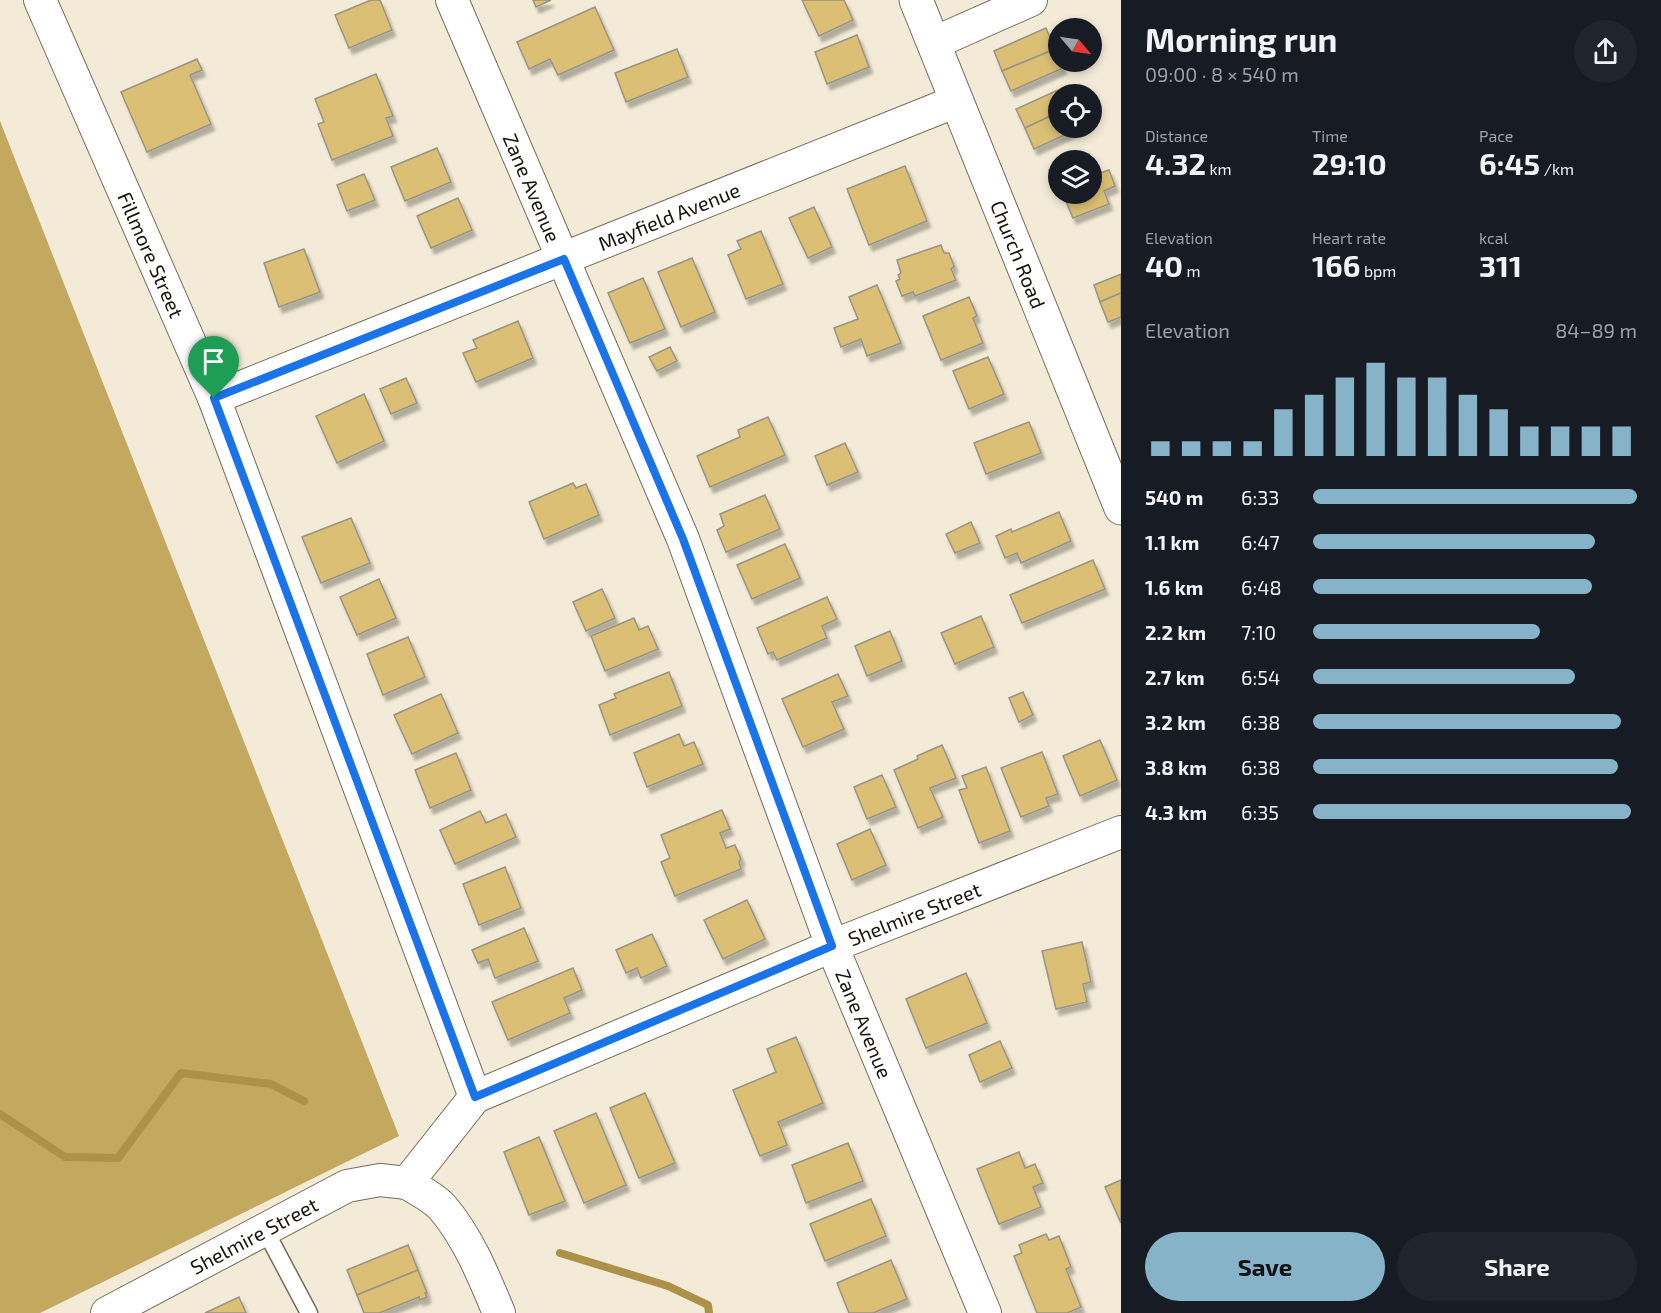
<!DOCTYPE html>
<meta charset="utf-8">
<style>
:root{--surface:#171b24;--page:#20242c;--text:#f1f3f6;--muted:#9ea1a6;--accent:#87b3c9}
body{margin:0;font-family:"Exo 2",sans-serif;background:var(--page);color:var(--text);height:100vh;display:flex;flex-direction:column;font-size:22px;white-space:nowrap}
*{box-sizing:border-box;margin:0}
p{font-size:20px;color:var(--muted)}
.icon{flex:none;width:33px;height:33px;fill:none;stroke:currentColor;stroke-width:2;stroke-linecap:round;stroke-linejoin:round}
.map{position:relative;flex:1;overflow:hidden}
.sheet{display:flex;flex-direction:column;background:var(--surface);width:540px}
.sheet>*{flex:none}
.needle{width:39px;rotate:119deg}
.tools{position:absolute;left:1048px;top:18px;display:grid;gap:12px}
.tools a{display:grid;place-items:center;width:54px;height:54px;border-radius:50%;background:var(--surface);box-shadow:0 3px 9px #0003;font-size:30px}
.pin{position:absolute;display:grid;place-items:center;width:51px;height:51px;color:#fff;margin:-62px -26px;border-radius:50% 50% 50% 0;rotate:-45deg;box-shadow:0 0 6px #0007}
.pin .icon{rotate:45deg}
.round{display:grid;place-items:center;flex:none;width:63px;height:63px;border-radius:32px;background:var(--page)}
.overview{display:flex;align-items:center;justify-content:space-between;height:102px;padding:0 24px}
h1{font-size:33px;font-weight:700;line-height:45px}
.figures{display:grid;grid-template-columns:repeat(3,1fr);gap:9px;height:102px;padding:6px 24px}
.figures div{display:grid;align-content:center}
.figures b{font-size:30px;font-weight:700}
.figures small{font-size:16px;font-weight:400}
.figures p{font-size:16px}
.chart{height:168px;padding:12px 24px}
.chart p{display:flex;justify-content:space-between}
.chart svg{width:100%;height:108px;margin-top:6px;stroke:var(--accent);stroke-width:6}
.action{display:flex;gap:12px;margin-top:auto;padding:12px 24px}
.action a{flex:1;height:69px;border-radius:36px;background:var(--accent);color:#111;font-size:24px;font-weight:700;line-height:69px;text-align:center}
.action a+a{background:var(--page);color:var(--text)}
ul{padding:0 24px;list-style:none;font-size:20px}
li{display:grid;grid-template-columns:96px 72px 1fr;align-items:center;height:45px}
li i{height:15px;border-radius:8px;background:var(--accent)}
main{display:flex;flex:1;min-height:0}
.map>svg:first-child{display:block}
.forest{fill:#c3a85f}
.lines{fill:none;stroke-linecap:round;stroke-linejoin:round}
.stream{stroke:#ac9248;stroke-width:8}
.building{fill:#dabf75;stroke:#9b9482;stroke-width:1.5;filter:url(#shadow)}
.service-casing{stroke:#736d5b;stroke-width:19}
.minor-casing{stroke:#736d5b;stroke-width:34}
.tertiary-casing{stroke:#736d5b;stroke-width:35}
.service{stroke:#fff;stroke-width:16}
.minor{stroke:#fff;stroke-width:32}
.tertiary{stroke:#fff;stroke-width:33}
.route-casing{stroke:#fff;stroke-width:12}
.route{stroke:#1a73e8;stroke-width:8}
.labels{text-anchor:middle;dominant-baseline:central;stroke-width:4.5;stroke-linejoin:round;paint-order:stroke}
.street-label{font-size:20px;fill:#15130c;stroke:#fff9e8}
</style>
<main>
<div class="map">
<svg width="1121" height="1313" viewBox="0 0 1121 1313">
<defs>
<filter id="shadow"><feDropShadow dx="3.5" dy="6" stdDeviation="1.5" flood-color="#0004"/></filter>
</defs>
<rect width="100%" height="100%" fill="#f3ebd7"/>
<path class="forest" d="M0,121L399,1136L40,1313H0Z"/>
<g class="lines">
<g class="stream">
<path d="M0,1114L65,1157L118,1158L181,1073L271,1084L304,1101"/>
<path d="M560,1253L668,1286L708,1305L709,1313"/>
</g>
</g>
<g class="building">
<path d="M371,0H380L392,30L349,48L335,15Z"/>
<path d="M533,0H551L536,7Z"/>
<path d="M802,0H844L853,20L819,36Z"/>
<path d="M595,7L614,50L558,75L550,59L529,69L517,42Z"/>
<path d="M1046,28L1055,49L1002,71L994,51Z"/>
<path d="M857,35L869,67L827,84L815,52Z"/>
<path d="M677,49L688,77L626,102L615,73Z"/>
<path d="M1055,49L1063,68L1011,91L1002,71Z"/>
<path d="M197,59L202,70L190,75L211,124L147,152L121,92Z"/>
<path d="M376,74L393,116L386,118L393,136L332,160L318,124L324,122L315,99Z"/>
<path d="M1069,85L1074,94H1059V112L1025,128L1016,109Z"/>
<path d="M1059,112V128H1080L1034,149L1025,128Z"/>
<path d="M437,148L451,182L405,201L391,167Z"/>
<path d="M1089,154L1092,160H1073Z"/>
<path d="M1092,161L1097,174L1109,170L1115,186L1104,191L1109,204L1073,218L1063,194H1092Z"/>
<path d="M905,166L927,221L869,245L847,189Z"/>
<path d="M1059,166V191L1058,192L1049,170Z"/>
<path d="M364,174L375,200L347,211L337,185Z"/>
<path d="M458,198L472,230L431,248L417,216Z"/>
<path d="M814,207L832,247L808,258L789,218Z"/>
<path d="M761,231L783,284L746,299L728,255L741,249L737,241Z"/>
<path d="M941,245L944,253H949L954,266L951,269L956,280L915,296L913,292L902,296L896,281L900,279L898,275L901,273L897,260Z"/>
<path d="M304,249L320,292L279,307L264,263Z"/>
<path d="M692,258L715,312L681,327L658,272Z"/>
<path d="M1121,274V293L1100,302L1094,285Z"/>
<path d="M643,278L665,329L630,343L608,293Z"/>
<path d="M877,285L901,343L867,356L861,339L841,347L834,328L858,319L849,297Z"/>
<path d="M1121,293V317L1108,322L1100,302Z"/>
<path d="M969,297L977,316L973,318L983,343L941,360L923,316Z"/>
<path d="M518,321L533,358L476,382L463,353L477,348L473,340Z"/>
<path d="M670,347L677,361L657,371L649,357Z"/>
<path d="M988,357L1004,394L969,409L953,371Z"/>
<path d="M406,378L417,403L391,414L380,389Z"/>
<path d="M364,394L384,441L337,463L316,416Z"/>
<path d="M768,417L785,455L710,487L697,456L740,437L738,430Z"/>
<path d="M1029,422L1041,453L986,474L974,443Z"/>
<path d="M845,443L858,472L827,485L815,456Z"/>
<path d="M573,483L576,488L586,484L599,515L544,539L529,502Z"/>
<path d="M765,495L780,529L726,552L717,530L724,526L720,514Z"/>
<path d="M1059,512L1071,541L1021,563L1017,553L1005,558L996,536L1011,529L1012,532Z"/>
<path d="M351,518L370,563L321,583L302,537Z"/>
<path d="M971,522L980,543L955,553L946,534Z"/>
<path d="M785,544L800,578L752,599L737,565Z"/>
<path d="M1093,560L1105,589L1022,623L1010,595Z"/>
<path d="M379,579L396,618L357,635L340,597Z"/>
<path d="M602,589L615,618L586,631L573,602Z"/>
<path d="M827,597L837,619L822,626L827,638L777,660L773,652L768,654L757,628Z"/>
<path d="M981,616L994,647L955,664L941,633Z"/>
<path d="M634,618L639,630L648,626L658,649L605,671L591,636Z"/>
<path d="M890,631L902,661L867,676L855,646Z"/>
<path d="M408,637L425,677L383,695L367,654Z"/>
<path d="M669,672L682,706L610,735L599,705L616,698L614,694Z"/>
<path d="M838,674L848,696L832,702L844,729L803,747L782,699Z"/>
<path d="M1023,692L1033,715L1019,722L1009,698Z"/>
<path d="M441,694L458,733L412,754L394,715Z"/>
<path d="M679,734L684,746L694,742L703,764L647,787L634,753Z"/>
<path d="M1100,740L1117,780L1080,796L1063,756Z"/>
<path d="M942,745L956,778L930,788L943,817L918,828L894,770L918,759L917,756Z"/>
<path d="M1042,752L1058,794L1046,798L1049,806L1021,817L1001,768Z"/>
<path d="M456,753L471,790L430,808L415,770Z"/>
<path d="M986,767L1010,831L979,843L959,790L967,788L962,776Z"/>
<path d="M882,775L896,807L867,819L854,787Z"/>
<path d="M722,810L730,829L720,833L726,848L735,845L741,859L739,862L741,869L675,896L661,862L670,858L661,835Z"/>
<path d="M480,811L486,823L506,814L516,837L455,864L440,830Z"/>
<path d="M870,829L886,865L852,880L837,844Z"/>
<path d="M505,867L521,908L479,925L463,884Z"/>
<path d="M747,900L765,939L723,959L704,920Z"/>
<path d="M524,928L538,961L495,978L488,959L478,963L472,950Z"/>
<path d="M652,934L667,966L641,978L637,968L626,973L616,950Z"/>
<path d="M1082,942L1091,982L1083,984L1087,1002L1056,1009L1042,951Z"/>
<path d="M573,968L582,990L564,998L570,1013L508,1040L492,1002Z"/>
<path d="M966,973L987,1023L926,1048L906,999Z"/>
<path d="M796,1037L823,1103L778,1122L787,1145L760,1156L733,1090L776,1072L767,1049Z"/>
<path d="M1000,1041L1012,1068L980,1082L969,1055Z"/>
<path d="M645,1093L675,1163L639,1178L610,1108Z"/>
<path d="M596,1113L626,1185L584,1203L554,1131Z"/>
<path d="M539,1137L565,1201L529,1215L504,1152Z"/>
<path d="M848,1143L863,1181L806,1203L792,1165Z"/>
<path d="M1019,1152L1025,1168L1035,1164L1043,1183L1033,1187L1041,1207L999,1224L977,1169Z"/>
<path d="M1121,1180V1223L1105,1187Z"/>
<path d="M871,1199L886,1236L825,1261L810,1224Z"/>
<path d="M1046,1234L1049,1240L1059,1236L1071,1267L1066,1269L1081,1307L1067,1313H1037L1014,1256L1022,1253L1019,1245Z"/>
<path d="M408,1245L418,1270L357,1295L347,1270Z"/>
<path d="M891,1260L907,1299L873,1313H849L837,1283Z"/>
<path d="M418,1270L427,1293H425L427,1297L420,1300L419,1297L379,1313H364L357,1295Z"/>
<path d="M239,1297L246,1313H205Z"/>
</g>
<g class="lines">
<g class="service-casing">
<path id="service" d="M265,1230L309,1313"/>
</g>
<g class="minor-casing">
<g id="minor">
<path id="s1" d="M40,0L214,398L475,1097L407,1183C418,1190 433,1197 442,1207C468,1237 484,1277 499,1313"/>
<path id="s2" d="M452,0L683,539L832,946L985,1313"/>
<path d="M934,43L1031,0"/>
<path id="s3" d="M214,398L957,101"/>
<path id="s4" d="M475,1097L832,946L1121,832"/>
<path id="s5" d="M107,1313L347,1186L380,1180L407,1183"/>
</g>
</g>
<g class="tertiary-casing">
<g id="tertiary">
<path id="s6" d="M916,0L1121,508"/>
</g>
</g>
<use href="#service" class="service"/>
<use href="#minor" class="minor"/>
<use href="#tertiary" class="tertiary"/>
</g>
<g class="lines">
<g class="route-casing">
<path id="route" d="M564,259L683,539L832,946L475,1097L214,398Z"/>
</g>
<use href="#route" class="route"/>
</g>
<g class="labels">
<g class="street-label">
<text stroke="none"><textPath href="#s2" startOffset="204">Zane Avenue</textPath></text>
<text stroke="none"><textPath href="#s3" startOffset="490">Mayfield Avenue</textPath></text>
<text stroke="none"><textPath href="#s1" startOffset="278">Fillmore Street</textPath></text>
<text stroke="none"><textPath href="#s6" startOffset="274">Church Road</textPath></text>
<text stroke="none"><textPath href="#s4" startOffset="476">Shelmire Street</textPath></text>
<text stroke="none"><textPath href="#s2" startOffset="1104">Zane Avenue</textPath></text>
<text stroke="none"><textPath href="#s5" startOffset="166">Shelmire Street</textPath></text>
</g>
</g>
</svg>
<div class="tools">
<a><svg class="needle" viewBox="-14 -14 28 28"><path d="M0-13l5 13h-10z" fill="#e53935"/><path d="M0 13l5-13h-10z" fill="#9ea1a6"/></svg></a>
<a><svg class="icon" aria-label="locate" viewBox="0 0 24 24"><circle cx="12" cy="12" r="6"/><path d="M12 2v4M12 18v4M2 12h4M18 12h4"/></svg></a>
<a><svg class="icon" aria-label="layers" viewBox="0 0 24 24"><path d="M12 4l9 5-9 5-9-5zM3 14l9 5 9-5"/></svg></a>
</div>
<div class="pin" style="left:214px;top:398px;background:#1e9e55"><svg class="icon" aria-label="arrive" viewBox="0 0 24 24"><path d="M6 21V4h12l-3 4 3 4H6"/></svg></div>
</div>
<section class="sheet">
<div class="overview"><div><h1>Morning run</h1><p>09:00 · 8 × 540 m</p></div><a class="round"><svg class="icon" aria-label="share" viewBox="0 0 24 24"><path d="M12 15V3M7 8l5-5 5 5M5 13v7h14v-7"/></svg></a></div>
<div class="figures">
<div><p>Distance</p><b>4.32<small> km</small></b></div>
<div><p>Time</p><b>29:10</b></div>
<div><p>Pace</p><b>6:45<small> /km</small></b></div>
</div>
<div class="figures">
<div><p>Elevation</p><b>40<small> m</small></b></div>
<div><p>Heart rate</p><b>166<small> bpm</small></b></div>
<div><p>kcal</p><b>311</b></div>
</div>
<div class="chart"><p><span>Elevation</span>84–89 m</p>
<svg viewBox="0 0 160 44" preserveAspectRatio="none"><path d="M5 44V38M15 44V38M25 44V38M35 44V38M45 44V25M55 44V19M65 44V12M75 44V6M85 44V12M95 44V12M105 44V19M115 44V25M125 44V32M135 44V32M145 44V32M155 44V32"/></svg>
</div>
<ul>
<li><b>540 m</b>6:33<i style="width:100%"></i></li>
<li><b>1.1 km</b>6:47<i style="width:87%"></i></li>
<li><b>1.6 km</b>6:48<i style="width:86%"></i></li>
<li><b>2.2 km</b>7:10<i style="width:70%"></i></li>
<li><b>2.7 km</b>6:54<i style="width:81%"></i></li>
<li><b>3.2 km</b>6:38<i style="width:95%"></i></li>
<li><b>3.8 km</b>6:38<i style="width:94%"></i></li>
<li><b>4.3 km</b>6:35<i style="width:98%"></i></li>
</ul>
<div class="action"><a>Save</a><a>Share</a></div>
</section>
</main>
